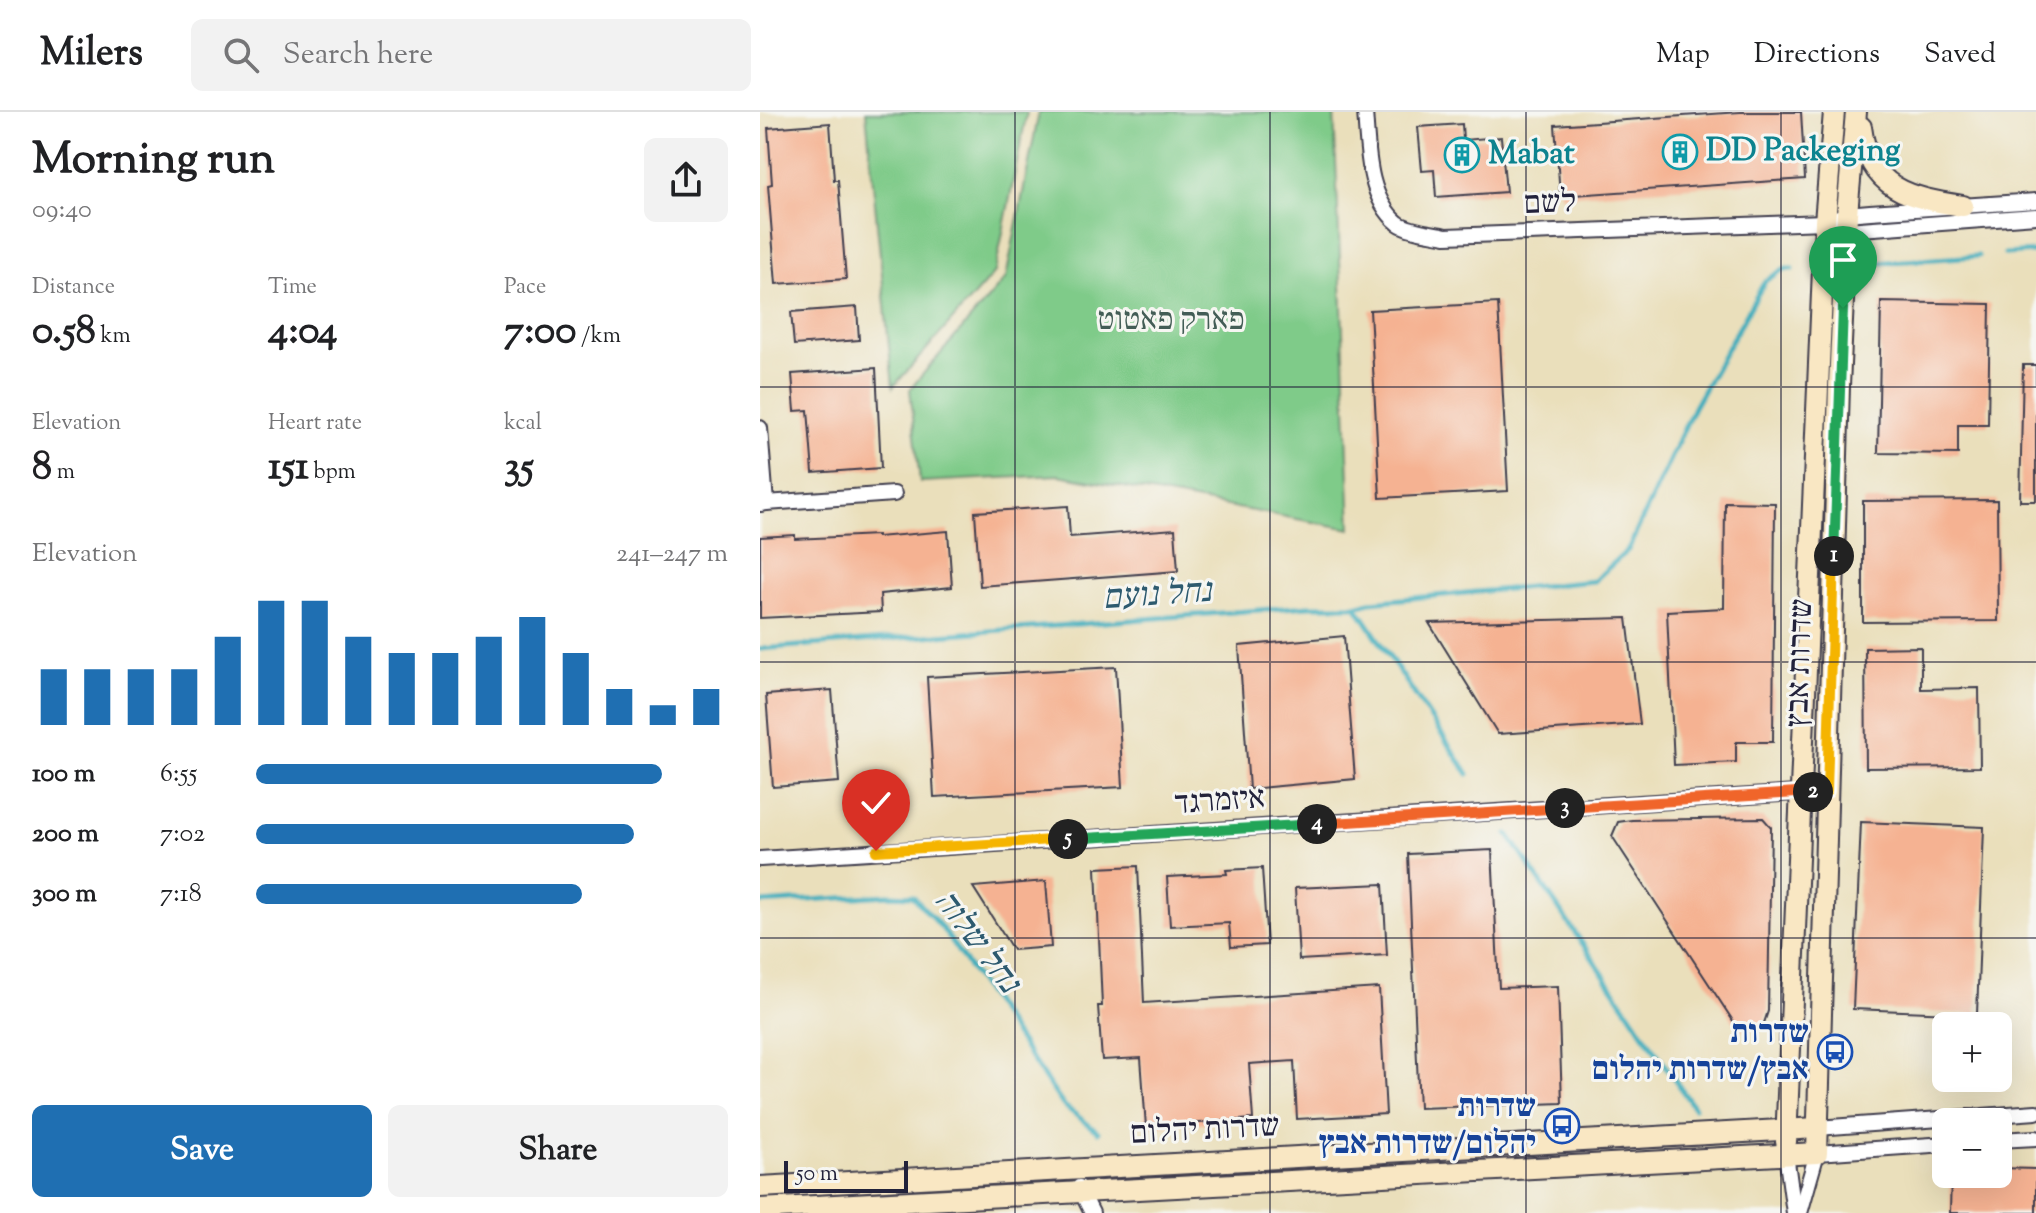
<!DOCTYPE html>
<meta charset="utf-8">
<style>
:root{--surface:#fff;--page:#f2f2f2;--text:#202124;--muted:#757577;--line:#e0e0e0;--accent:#1f6fb2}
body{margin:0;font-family:"Sorts Mill Goudy","Frank Ruhl Libre",serif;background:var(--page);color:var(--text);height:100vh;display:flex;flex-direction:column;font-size:30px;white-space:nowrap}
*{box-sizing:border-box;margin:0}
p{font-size:26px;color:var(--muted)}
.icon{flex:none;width:44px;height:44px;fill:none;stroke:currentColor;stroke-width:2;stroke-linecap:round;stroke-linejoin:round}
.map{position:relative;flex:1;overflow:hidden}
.panel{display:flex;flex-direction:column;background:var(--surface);width:760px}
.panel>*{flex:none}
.controls{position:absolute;left:1172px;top:900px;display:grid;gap:16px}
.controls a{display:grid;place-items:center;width:80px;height:80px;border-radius:12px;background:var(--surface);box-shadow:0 8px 32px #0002;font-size:40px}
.scale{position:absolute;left:24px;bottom:20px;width:124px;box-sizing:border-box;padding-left:8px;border:4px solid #22223b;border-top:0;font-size:22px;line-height:28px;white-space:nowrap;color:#22223b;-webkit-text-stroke:6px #f6f6f2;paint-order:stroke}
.pin{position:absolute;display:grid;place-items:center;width:68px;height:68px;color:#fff;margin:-82px -34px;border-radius:50% 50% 50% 0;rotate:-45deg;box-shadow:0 0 8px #0007}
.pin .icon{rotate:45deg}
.km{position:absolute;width:40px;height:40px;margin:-20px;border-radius:50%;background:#222;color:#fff;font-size:22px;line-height:40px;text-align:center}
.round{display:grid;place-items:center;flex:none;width:84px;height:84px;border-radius:12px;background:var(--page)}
.head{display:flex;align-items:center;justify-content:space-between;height:136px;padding:0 32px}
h1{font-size:44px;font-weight:700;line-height:60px}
.stats{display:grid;grid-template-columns:repeat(3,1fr);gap:12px;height:136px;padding:8px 32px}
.stats div{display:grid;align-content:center}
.stats b{font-size:40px;font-weight:700}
.stats small{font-size:22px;font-weight:400}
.stats p{font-size:22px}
.chart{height:224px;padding:16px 32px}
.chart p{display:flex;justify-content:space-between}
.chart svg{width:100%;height:144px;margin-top:8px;stroke:var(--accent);stroke-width:6}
.cta{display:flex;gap:16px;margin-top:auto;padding:16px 32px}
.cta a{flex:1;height:92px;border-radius:12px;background:var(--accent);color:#fff;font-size:32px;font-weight:700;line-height:92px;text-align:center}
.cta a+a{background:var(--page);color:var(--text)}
ul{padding:0 32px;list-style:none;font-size:26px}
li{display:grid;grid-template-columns:128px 96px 1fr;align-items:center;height:60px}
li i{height:20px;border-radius:10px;background:var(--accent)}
header{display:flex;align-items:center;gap:48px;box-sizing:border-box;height:112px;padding:0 40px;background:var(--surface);border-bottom:2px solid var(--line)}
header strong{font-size:38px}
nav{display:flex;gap:44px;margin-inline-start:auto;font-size:28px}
.search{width:560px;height:72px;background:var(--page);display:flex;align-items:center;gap:20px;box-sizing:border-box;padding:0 28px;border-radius:12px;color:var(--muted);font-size:30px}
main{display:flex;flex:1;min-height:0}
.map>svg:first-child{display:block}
.green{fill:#7fcb89;stroke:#507662;stroke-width:2}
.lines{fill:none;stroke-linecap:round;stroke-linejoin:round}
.stream{stroke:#3eadbc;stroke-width:5}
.building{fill:#f5b292}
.street-casing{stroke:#403e4e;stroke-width:18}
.secondary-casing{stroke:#403e4e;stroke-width:24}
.street{stroke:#fff;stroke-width:14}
.secondary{stroke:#f9e7c3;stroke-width:20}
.split-1-casing{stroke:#fff;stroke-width:16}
.split-2-casing{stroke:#fff;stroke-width:16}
.split-3-casing{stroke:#fff;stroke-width:16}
.split-4-casing{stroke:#fff;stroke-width:16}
.split-5-casing{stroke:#fff;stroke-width:16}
.split-6-casing{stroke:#fff;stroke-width:16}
.split-1{stroke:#22a559;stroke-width:10}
.split-2{stroke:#f5b400;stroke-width:10}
.split-3{stroke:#f0652b;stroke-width:10}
.split-4{stroke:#f0652b;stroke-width:10}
.split-5{stroke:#22a559;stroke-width:10}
.split-6{stroke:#f5b400;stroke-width:10}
.grid{fill:none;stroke:#22223b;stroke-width:2;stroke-opacity:0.55}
.labels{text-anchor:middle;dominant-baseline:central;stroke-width:6;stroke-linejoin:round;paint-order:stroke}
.culture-label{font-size:32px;font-weight:bold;fill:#0d838f;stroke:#f6f6f2;text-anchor:start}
.street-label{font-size:32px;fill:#22223b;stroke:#f6f6f2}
.park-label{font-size:32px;fill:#435d56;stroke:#f6f6f2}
.transit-label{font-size:32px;font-weight:bold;fill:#164399;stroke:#f6f6f2;text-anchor:end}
.water-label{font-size:34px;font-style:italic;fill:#2d5a6f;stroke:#f6f6f2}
</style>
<header>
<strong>Milers</strong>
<div class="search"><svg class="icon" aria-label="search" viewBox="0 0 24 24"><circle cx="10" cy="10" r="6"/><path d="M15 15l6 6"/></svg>Search here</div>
<nav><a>Map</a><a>Directions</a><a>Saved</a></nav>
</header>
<main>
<section class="panel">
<div class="head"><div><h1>Morning run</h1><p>09:40</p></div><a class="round"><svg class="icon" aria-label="share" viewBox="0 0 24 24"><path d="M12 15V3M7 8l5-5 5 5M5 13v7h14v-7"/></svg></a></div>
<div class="stats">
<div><p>Distance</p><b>0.58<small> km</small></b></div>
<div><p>Time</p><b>4:04</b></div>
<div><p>Pace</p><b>7:00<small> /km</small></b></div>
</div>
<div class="stats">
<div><p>Elevation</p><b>8<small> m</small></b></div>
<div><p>Heart rate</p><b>151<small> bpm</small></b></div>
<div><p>kcal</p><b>35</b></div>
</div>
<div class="chart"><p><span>Elevation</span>241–247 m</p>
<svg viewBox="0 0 160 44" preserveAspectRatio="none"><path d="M5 44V27M15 44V27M25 44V27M35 44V27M45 44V17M55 44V6M65 44V6M75 44V17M85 44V22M95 44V22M105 44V17M115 44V11M125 44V22M135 44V33M145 44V38M155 44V33"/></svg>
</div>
<ul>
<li><b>100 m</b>6:55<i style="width:86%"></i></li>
<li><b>200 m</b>7:02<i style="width:80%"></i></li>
<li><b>300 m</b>7:18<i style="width:69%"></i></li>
</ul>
<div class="cta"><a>Save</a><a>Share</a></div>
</section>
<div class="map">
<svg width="1276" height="1101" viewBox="0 0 1276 1101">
<rect width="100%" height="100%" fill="#f6f6f2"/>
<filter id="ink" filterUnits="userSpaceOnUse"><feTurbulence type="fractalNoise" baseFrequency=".0125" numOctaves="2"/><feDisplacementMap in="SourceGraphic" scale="16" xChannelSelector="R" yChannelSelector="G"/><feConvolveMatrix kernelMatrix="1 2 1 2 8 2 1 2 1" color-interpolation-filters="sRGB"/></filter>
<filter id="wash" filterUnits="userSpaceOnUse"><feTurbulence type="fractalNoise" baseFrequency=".006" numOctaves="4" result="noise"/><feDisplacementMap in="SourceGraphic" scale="32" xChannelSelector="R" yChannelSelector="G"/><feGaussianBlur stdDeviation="1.8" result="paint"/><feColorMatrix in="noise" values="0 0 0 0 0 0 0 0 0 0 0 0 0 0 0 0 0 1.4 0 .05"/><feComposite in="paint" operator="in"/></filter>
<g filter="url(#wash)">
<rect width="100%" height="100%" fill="#eadfbb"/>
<g class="green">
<path d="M106,0H267L235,160L133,275Z"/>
<path d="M279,0H574L591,417L299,363L160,370L150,277L246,166Z"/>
</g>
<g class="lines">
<g class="stream">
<path d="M1245,142L1276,140"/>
<path d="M1100,152L1218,144"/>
<path d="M596,494L610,490L834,469L868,438L934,295L1005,169L1024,157H1033"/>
<path d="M0,537L549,494H596L708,662"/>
<path d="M748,722L934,996"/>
<path d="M0,791L129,783L153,784L182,816L303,993L338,1020"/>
</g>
</g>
<g id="blocks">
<g class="building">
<path d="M980,0H1041L1045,67L800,84L795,13Z"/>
<path d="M70,11L74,68H78L86,167L16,172L8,73L12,72L8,16Z"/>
<path d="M702,12L703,28L741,25L746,80L676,85L674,58L662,59L658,15Z"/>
<path d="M1121,190L1230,192L1228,313H1198V342L1118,341Z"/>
<path d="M738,191L748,379L620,386L610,198Z"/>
<path d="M97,195L99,228L34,233L31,200Z"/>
<path d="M1263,253H1276V389H1260Z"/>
<path d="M116,256L121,356L53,361L48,298L35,299L32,262Z"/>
<path d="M1237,388L1238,509L1103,510V389Z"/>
<path d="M965,390L1015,391L1013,630H976V650L914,653L907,499L964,496Z"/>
<path d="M308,394L310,425L415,417L418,459L220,474L215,400Z"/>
<path d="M188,419L192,475L120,482L121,500L0,506V425L35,423V427L117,423V425Z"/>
<path d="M867,506L880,612L738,622L669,511Z"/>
<path d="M584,524L595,667L489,677L479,534Z"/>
<path d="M1161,535V577L1219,576L1220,655L1106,656L1105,536Z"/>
<path d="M356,555L363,675L174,685L167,565Z"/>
<path d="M72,578L79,670L13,675L6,583Z"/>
<path d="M1003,706L1011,715L1008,899L1004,911L992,918H979L852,724L858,710L872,708Z"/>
<path d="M1101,710L1224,715L1217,902L1093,897Z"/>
<path d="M732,738L739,876L798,874L802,991L659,996L648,742Z"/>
<path d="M378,754L384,891L619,876L626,1002L537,1007L534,949L489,952L493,1007L386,1015L381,946L342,948L338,894H342L336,756Z"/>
<path d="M502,756L507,833L471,835L469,811L410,814L407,765L467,762L466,758Z"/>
<path d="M286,769L291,835L253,838L213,775Z"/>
<path d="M623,772L627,843L539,848L535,776Z"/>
<path d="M1238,1056L1276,1057V1101H1190L1191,1062H1238Z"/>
</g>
</g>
</g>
<g filter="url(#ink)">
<use href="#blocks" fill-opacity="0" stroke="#403e4e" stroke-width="2"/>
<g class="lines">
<g class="street-casing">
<g id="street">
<path d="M605,0C608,37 607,85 638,111C649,119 673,121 686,124L1065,110L1087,102L1110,100L1276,89"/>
<path d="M1080,115L1087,118L1276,104"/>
<path d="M0,316L6,391L0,392"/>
<path d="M6,391L134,382"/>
<path d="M0,747L1067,679"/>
<path d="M1057,1016L1276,1000"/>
<path d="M1238,1028L1276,1026"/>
<path d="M1026,1042L1034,1101"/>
<path d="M319,1075L332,1101"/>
<path d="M1040,1101L1057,1041L1186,1032"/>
</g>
</g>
<g class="secondary-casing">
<g id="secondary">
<path d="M1101,15C1109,78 1150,86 1203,94"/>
<path d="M1026,1030L1065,110L1074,0"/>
<path d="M0,1075L1057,1016"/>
<path d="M0,1097L1057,1041L1079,274L1087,102L1096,0"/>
</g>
</g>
<use href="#street" class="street"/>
<use href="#secondary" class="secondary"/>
</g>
</g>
<g class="lines" filter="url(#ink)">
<g class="split-1-casing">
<path id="split-1" d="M1074,444L1083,196"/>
</g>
<g class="split-2-casing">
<path id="split-2" d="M1053,680L1067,679L1074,444"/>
</g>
<g class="split-3-casing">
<path id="split-3" d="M805,696L1053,680"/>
</g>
<g class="split-4-casing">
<path id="split-4" d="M557,712L805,696"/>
</g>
<g class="split-5-casing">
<path id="split-5" d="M308,727L557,712"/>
</g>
<g class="split-6-casing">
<path id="split-6" d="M116,739L308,727"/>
</g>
<use href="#split-1" class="split-1"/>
<use href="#split-2" class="split-2"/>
<use href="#split-3" class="split-3"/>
<use href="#split-4" class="split-4"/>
<use href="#split-5" class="split-5"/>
<use href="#split-6" class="split-6"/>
</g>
<path class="grid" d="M255,0V1101M510,0V1101M766,0V1101M1021,0V1101M0,275H1276M0,550H1276M0,826H1276"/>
<defs>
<g id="building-ring" transform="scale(1.8)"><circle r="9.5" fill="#f6f6f2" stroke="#0f9aa8" stroke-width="1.5"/><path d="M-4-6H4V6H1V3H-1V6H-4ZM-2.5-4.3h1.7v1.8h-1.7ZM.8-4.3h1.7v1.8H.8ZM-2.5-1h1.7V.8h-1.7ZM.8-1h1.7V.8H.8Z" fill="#0f9aa8"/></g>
<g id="bus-ring" transform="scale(1.8)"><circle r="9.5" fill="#f6f6f2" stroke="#1a4fb4" stroke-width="1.5"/><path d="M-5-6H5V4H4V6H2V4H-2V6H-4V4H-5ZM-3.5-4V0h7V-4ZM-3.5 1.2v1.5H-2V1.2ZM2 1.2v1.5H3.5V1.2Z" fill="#1a4fb4"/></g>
</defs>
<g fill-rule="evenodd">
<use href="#building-ring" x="920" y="40"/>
<use href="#building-ring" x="702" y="43"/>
<use href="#bus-ring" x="1075" y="940"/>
<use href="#bus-ring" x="802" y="1014"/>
</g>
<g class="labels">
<g class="culture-label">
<text x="946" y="40">DD Packeging</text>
<text x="728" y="43">Mabat</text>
</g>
<g class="street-label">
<text transform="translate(790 92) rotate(-2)">לשם</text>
<text transform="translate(1041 551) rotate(-88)">שדרות אבץ</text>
<text transform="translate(460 690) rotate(-4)">איזמרגד</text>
<text transform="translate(445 1019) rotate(-3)">שדרות יהלום</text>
</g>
<g class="park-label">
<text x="411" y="209">פארק פאטוט</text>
</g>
<g class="transit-label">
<text x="1049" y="922">שדרות<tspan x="1049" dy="37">אבץ/שדרות יהלום</tspan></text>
<text x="776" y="996">שדרות<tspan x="776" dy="37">יהלום/שדרות אבץ</tspan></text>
</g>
<g class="water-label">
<text transform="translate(397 484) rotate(-4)">נחל נועם</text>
<text transform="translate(216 830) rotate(53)">נחל שלוה</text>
</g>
</g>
</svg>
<div class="controls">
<a>+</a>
<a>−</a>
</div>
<div class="scale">50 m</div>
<div class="pin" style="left:1083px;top:196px;background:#1e9e55"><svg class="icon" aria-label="arrive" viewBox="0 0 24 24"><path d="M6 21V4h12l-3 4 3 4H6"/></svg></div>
<div class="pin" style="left:116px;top:739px;background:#d93025"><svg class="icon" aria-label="check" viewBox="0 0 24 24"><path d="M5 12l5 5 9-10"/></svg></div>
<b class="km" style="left:1074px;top:444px">1</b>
<b class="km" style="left:1053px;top:680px">2</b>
<b class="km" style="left:805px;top:696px">3</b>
<b class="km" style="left:557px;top:712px">4</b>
<b class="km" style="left:308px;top:727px">5</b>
</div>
</main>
